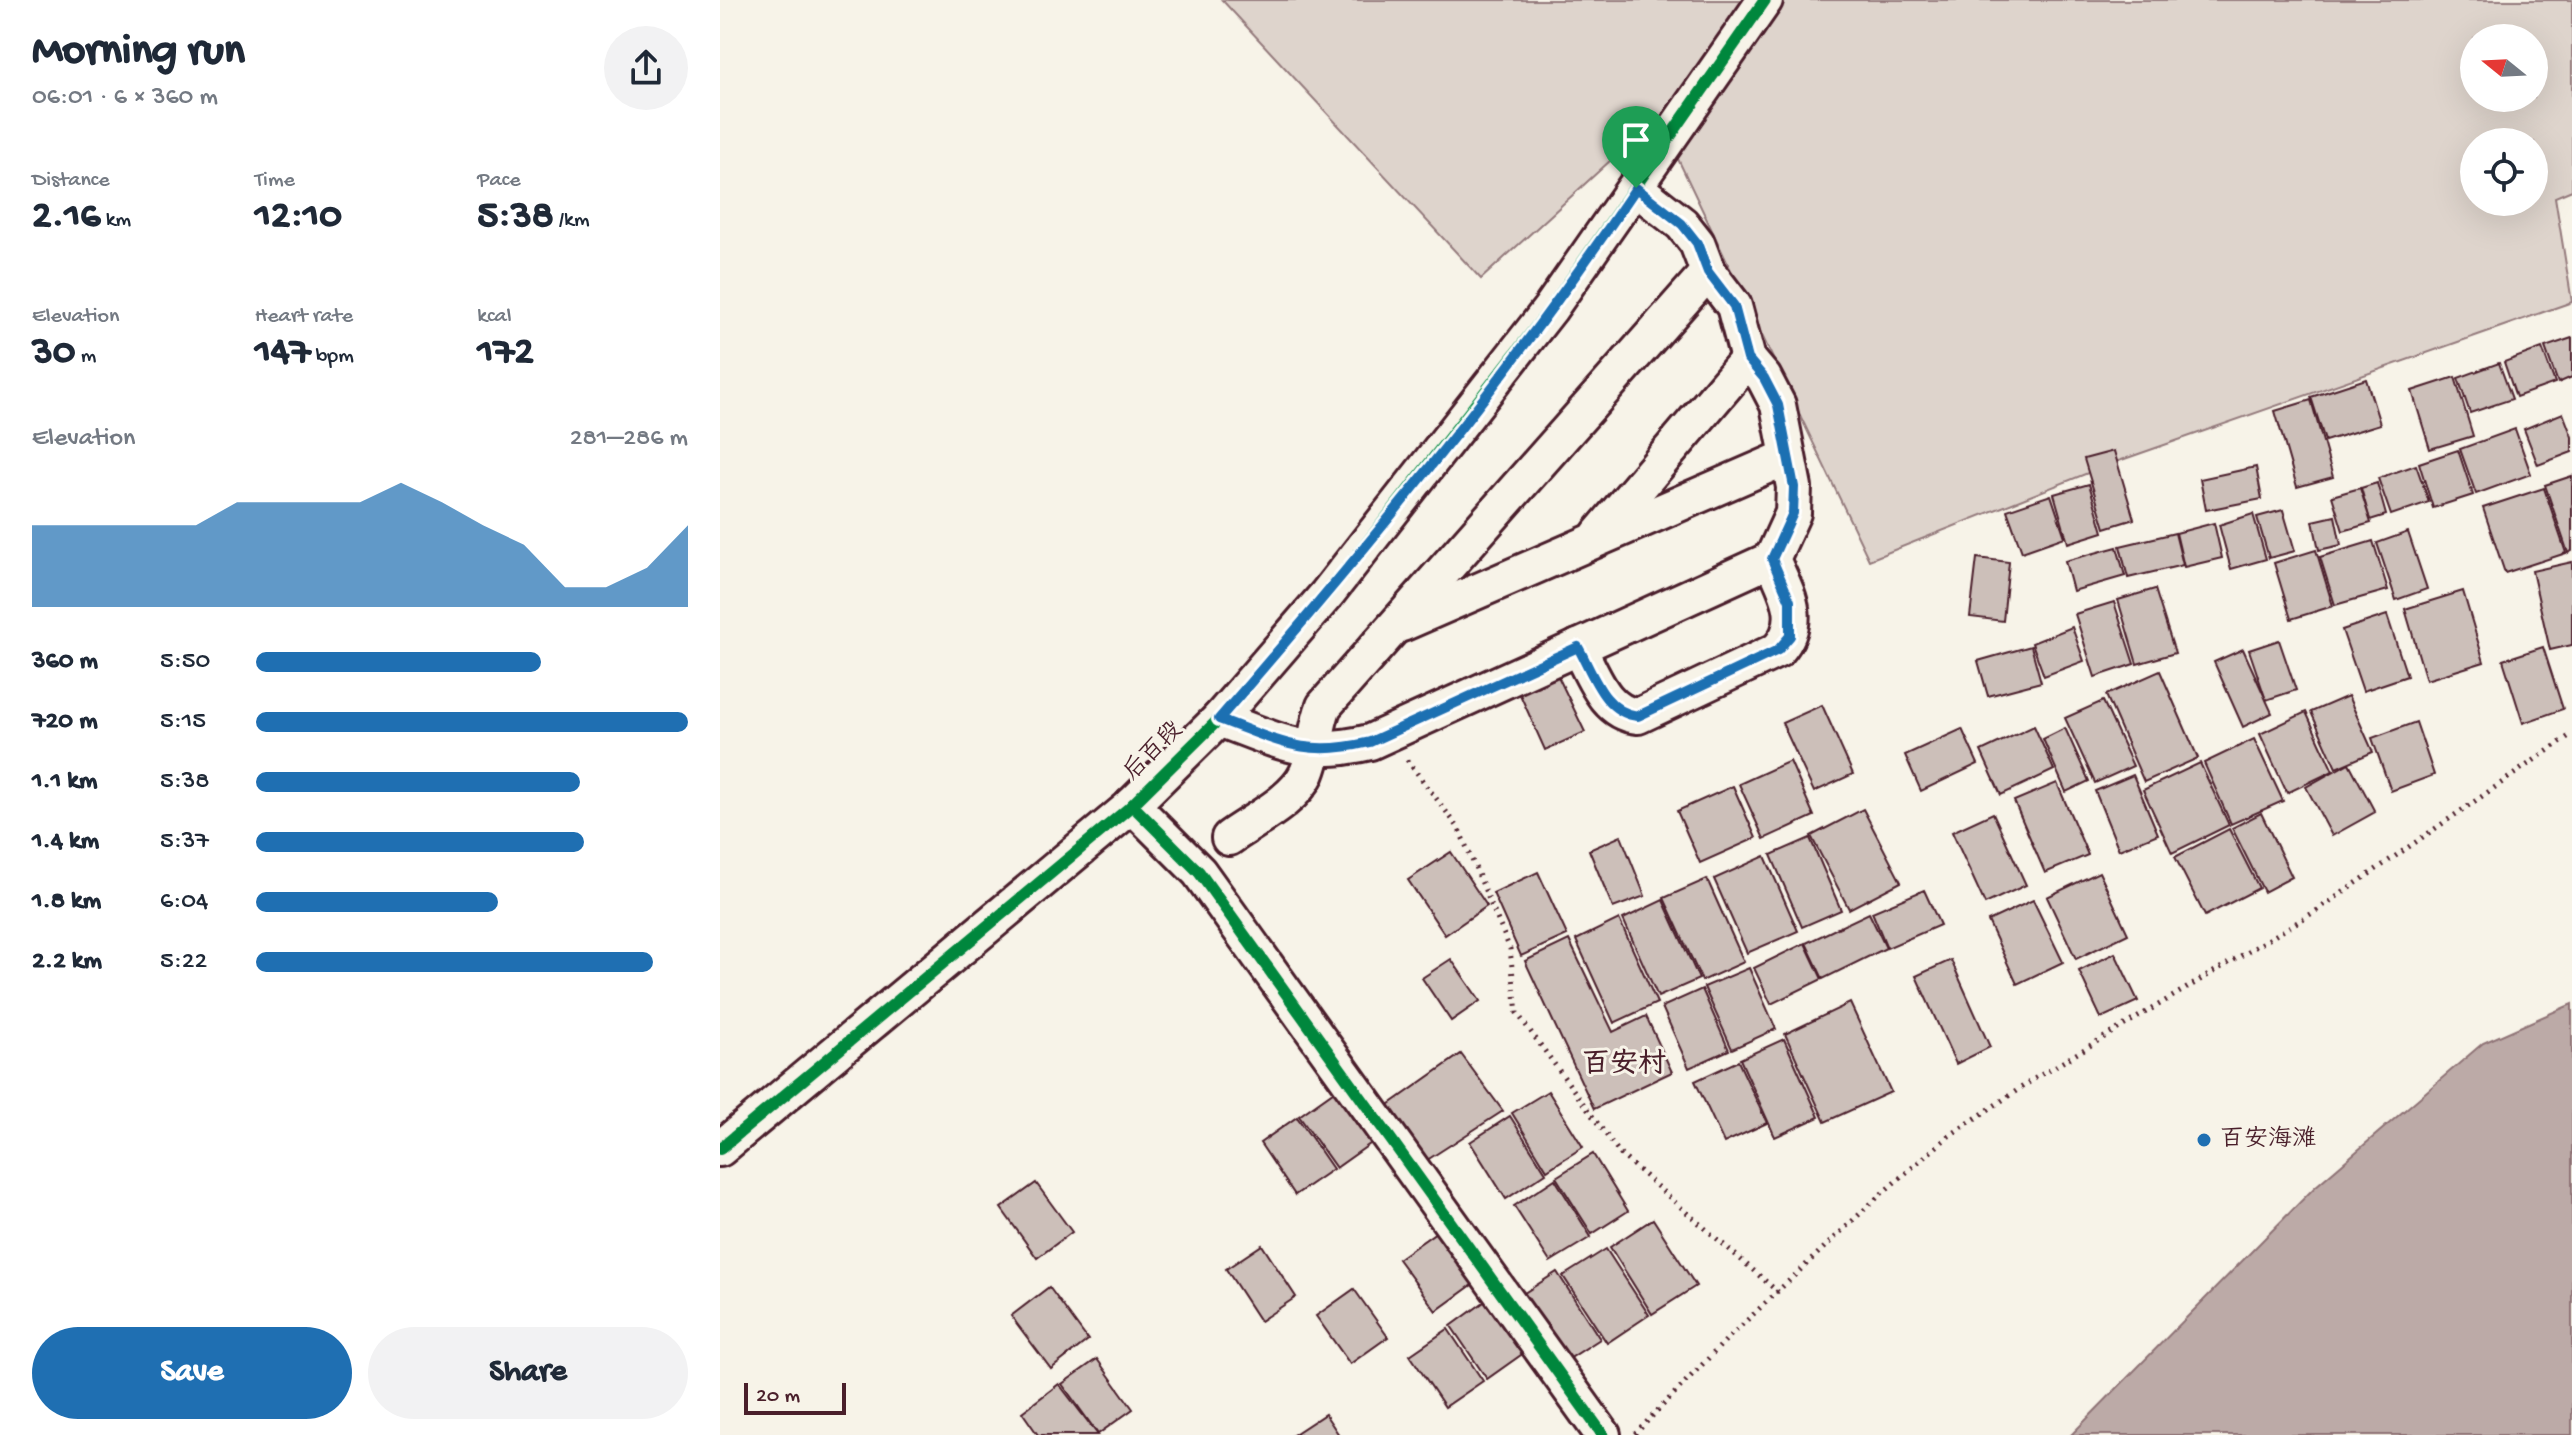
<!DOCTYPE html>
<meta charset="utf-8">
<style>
:root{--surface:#fff;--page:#f2f2f3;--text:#1f2937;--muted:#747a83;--accent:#1f6fb2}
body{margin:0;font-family:"Gochi Hand","LXGW WenKai TC",sans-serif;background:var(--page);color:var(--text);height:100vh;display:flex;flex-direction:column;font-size:30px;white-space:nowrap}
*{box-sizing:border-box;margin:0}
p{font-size:26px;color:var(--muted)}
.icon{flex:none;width:44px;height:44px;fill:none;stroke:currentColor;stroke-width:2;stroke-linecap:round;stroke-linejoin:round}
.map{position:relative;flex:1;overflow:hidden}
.details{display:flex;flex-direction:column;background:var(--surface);width:720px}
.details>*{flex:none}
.needle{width:52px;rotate:288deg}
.tools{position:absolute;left:1740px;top:24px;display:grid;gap:16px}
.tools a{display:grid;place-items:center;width:88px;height:88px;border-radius:50%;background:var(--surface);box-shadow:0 8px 32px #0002;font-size:40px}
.scale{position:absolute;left:24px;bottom:20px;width:102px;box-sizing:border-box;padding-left:8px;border:4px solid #4a1f2b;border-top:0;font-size:22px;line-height:28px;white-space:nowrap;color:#4a1f2b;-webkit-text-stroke:6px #f7f3e8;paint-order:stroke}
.pin{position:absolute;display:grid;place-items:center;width:68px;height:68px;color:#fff;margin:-82px -34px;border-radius:50% 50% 50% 0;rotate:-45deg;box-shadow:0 0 8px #0007}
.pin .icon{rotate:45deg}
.round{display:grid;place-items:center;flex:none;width:84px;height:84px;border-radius:42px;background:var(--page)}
.overview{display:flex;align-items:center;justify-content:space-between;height:136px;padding:0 32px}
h1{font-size:44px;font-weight:800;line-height:60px}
.figures{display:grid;grid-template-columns:repeat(3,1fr);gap:12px;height:136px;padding:8px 32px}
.figures div{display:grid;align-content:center}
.figures b{font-size:40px;font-weight:800}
.figures small{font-size:22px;font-weight:400}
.figures p{font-size:22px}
.chart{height:224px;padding:16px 32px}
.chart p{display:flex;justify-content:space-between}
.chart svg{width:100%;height:144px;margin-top:8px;fill:var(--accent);opacity:.7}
.primary-button{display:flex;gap:16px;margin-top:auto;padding:16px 32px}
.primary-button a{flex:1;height:92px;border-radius:48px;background:var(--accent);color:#fff;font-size:32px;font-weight:800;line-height:92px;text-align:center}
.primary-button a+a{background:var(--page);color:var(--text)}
ul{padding:0 32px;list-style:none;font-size:26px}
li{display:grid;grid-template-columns:128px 96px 1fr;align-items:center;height:60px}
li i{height:20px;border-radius:10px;background:var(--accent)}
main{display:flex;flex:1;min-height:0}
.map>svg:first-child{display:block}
.green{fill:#ded4cc;stroke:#947a7c;stroke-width:2;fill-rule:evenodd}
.water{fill:#bcaaa7;stroke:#8e7275;stroke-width:2}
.building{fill:#ccbfb9;stroke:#4a1f2b;stroke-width:2}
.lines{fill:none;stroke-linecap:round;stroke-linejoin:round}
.minor-casing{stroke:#4a1f2b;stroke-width:40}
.path{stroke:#4a1f2b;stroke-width:5;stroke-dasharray:2 6;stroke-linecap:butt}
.minor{stroke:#f7f3e8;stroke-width:34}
.cycleway-casing{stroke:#f7f3e8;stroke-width:17}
.cycleway{stroke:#00873e;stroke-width:12}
.route-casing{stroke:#fff;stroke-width:16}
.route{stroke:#1f6fb2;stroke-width:10}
.poi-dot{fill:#1f6fb2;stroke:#f7f3e8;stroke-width:3}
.labels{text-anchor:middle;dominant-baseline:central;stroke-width:6;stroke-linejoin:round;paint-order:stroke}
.street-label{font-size:24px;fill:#4a1f2b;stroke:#f7f3e8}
.poi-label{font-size:24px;fill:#4a1f2b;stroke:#f7f3e8;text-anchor:start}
.quarter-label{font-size:28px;font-weight:bold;fill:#4a1f2b;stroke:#f7f3e8}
</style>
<main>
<section class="details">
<div class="overview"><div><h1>Morning run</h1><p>06:01 · 6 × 360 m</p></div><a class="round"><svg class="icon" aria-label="share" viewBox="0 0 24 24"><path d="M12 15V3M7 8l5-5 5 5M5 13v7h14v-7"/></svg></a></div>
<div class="figures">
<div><p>Distance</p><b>2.16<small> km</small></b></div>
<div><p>Time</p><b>12:10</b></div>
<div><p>Pace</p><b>5:38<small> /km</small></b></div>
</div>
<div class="figures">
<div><p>Elevation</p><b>30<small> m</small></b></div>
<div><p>Heart rate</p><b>147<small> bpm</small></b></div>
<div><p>kcal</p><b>172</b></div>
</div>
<div class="chart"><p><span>Elevation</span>281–286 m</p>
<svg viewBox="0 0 160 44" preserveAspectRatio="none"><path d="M0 44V19L10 19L20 19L30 19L40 19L50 12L60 12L70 12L80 12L90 6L100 12L110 19L120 25L130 38L140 38L150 32L160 19V44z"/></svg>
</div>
<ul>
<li><b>360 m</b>5:50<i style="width:66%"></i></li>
<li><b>720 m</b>5:15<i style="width:100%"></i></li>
<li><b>1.1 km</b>5:38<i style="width:75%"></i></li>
<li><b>1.4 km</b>5:37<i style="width:76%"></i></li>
<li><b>1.8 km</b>6:04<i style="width:56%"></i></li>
<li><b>2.2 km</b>5:22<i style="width:92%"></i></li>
</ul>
<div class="primary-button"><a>Save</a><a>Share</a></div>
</section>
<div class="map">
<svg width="1852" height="1435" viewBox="0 0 1852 1435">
<rect width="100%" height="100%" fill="#f7f3e8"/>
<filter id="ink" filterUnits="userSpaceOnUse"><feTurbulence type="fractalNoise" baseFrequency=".0125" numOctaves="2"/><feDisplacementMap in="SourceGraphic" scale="16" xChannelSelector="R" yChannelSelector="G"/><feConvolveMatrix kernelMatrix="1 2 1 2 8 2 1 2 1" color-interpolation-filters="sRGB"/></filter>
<g filter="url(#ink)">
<path class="green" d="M502,0H1852V190L1835,197L1852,302L1393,463L1149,560L938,117L761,279ZM1754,38H1814V98H1754ZM1754,142H1814V202H1754Z"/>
<path class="water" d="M1852,1004V1435H1351L1595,1187L1763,1043Z"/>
<g class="building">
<path d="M1852,338V377L1838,383L1825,347Z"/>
<path d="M1822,348L1835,383L1796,397L1784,362Z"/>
<path d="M1779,363L1792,399L1750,413L1738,378Z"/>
<path d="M1735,377L1753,436L1710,449L1692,391Z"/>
<path d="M1646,379L1660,424L1605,441L1591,397Z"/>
<path d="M1591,400L1613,477L1577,487L1555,411Z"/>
<path d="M1843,413L1852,437V452L1818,465L1804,429Z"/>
<path d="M1795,429L1811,474L1756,494L1740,449Z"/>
<path d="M1738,450L1753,495L1713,508L1699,463Z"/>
<path d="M1394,451L1414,519L1385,528L1364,459Z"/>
<path d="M1696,465L1709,502L1671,515L1658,478Z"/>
<path d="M1536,467L1542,499L1486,510L1480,479Z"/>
<path d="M1852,476V551L1848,553L1825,485Z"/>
<path d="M1657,483L1666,515L1650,520L1641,488Z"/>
<path d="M1369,484L1383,532L1348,543L1334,494Z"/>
<path d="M1640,488L1651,523L1623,531L1612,496Z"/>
<path d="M1824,488L1846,553L1785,573L1763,508Z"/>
<path d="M1331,495L1345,537L1302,552L1287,510Z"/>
<path d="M1563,510L1575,551L1549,558L1537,517Z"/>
<path d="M1533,514L1546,559L1511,569L1499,525Z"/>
<path d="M1615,516L1621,545L1599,550L1593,521Z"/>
<path d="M1494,523L1502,558L1464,567L1456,533Z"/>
<path d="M1688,532L1707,589L1676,600L1657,543Z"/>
<path d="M1455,533L1463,565L1408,578L1400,546Z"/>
<path d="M1653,541L1668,590L1615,605L1600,557Z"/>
<path d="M1397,547L1405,576L1353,591L1345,561Z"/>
<path d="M1596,550L1613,606L1571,619L1554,563Z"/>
<path d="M1257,558L1289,562L1283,621L1250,617Z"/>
<path d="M1852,562V645L1830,650L1812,571Z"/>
<path d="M1435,589L1455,653L1417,664L1398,600Z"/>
<path d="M1743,591L1764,662L1706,680L1685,609Z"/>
<path d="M1394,602L1414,664L1375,677L1355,614Z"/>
<path d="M1667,615L1687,676L1643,691L1622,630Z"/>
<path d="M1352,627L1364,661L1324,676L1312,643Z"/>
<path d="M1559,640L1576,690L1546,700L1529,650Z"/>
<path d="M1311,646L1321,682L1268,696L1258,661Z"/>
<path d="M1823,647L1843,709L1803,723L1783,660Z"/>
<path d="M1523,649L1552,713L1523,727L1494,662Z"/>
<path d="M1440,671L1478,758L1424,782L1386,695Z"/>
<path d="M836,672L865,732L825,750L798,690Z"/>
<path d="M1628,696L1653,752L1616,768L1591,712Z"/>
<path d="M1383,701L1413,766L1375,783L1345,718Z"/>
<path d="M1102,705L1133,774L1094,792L1062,723Z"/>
<path d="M1586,712L1613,771L1567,793L1540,734Z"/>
<path d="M1696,722L1714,775L1671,791L1652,738Z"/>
<path d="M1314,726L1334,770L1281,795L1261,751Z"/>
<path d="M1345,728L1369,781L1346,792L1323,739Z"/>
<path d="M1242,729L1258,764L1201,791L1185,755Z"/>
<path d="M1534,739L1563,801L1511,824L1484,763Z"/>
<path d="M1070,761L1094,816L1044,839L1019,784Z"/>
<path d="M1480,763L1509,825L1452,853L1423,790Z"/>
<path d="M1629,763L1655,812L1612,836L1586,787Z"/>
<path d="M1413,775L1438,834L1399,850L1375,791Z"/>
<path d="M1337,783L1368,855L1325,873L1294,801Z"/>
<path d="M1013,786L1036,838L980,863L957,811Z"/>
<path d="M1143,809L1181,882L1129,909L1091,836Z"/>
<path d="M1273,813L1306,885L1265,904L1232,832Z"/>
<path d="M1541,813L1572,877L1544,892L1512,828Z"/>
<path d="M1509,829L1539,888L1485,916L1455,857Z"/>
<path d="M901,836L925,896L893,908L869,850Z"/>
<path d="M1090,838L1121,910L1082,927L1051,855Z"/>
<path d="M731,852L767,906L725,935L688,880Z"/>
<path d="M1045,856L1078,931L1027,953L994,879Z"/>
<path d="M818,872L847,935L801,956L773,893Z"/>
<path d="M1379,872L1408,934L1356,959L1327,897Z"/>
<path d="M987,879L1024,962L982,981L944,898Z"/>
<path d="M1204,890L1220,925L1167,948L1152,912Z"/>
<path d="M943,900L979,979L938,997L903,919Z"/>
<path d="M1313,900L1343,962L1297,984L1268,921Z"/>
<path d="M1149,913L1166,948L1103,979L1086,943Z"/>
<path d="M899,919L937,1003L894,1023L856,940Z"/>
<path d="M849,940L893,1032L926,1016L952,1072L874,1109L805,961Z"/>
<path d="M1085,943L1102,979L1051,1004L1034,968Z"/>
<path d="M1395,953L1418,1001L1381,1018L1359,971Z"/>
<path d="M731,959L760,1001L731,1021L702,978Z"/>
<path d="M1231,960L1270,1047L1236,1064L1196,976Z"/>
<path d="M1029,968L1056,1029L1012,1049L984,987Z"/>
<path d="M982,989L1009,1050L969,1068L942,1007Z"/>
<path d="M1130,1003L1171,1092L1105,1122L1065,1034Z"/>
<path d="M1064,1039L1099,1117L1055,1137L1020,1059Z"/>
<path d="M741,1054L783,1111L701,1164L663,1109Z"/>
<path d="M1018,1061L1047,1123L1004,1143L975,1081Z"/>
<path d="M620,1087L657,1139L616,1168L579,1116Z"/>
<path d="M828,1091L863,1147L827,1170L792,1113Z"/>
<path d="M790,1116L826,1173L786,1199L750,1142Z"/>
<path d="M577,1117L613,1169L575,1195L540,1143Z"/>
<path d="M873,1154L908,1211L872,1234L836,1177Z"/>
<path d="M835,1179L871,1237L830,1262L794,1206Z"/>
<path d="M316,1183L352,1232L317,1258L281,1208Z"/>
<path d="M933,1219L976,1286L932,1314L890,1247Z"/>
<path d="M719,1230L756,1282L716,1311L678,1259Z"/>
<path d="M542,1245L576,1297L540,1321L506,1269Z"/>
<path d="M886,1249L929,1315L887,1343L843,1276Z"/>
<path d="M837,1272L880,1339L841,1364L798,1297Z"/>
<path d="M329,1287L368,1340L331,1369L291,1316Z"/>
<path d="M634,1289L668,1337L630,1364L596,1316Z"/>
<path d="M771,1297L808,1350L767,1379L731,1326Z"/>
<path d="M728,1329L763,1381L725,1407L690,1355Z"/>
<path d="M377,1359L413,1409L378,1434L342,1384Z"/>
<path d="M339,1384L378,1435H318L302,1412Z"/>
<path d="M605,1414L619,1435H573Z"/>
</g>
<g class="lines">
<g class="minor-casing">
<g id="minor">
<path d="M879,534L1028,359"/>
<path d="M682,624L1067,457"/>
<path d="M858,647C873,674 884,713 918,716L1058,650C1085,619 1066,592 1052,559L1073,513L1074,487L1058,405L1044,378L1028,359L1014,306L988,272L977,243L962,224L916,188"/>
<path d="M499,719C559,741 585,758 650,742L1052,559"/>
<path d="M412,805L479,872L883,1435"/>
<path d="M509,838C534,820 574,801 587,773C596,752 595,728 604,706L988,272"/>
<path d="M0,1149L409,808L499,719L607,594L830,309L1045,0"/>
</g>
</g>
<g class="path">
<path d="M687,760L738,827L790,949L797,1013L901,1155L1058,1292"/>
<path d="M915,1434L1008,1338L1161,1194L1229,1136L1314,1079L1596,911L1852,734"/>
</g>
<use href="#minor" class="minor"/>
<g class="cycleway-casing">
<g id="cycleway">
<path d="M412,805L479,872L883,1435"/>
<path d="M0,1149L409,808L499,719L607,594L830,309L1045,0"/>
</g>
</g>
<use href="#cycleway" class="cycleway"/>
</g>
</g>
<g class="lines" filter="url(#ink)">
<g class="route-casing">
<path id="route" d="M916,188L962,224L977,243L988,272L1014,306L1028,359L1044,378L1058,405L1074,487L1073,513L1052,559L1070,601V636L1058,650L918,716C884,713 873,674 858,647L650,742C584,758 559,741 499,719C646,550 790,375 916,188Z"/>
</g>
<use href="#route" class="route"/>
</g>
<circle class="poi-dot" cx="1484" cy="1140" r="8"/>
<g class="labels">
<g class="street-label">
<text transform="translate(434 752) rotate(-45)">后百段</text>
</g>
<g class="poi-label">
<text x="1500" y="1140">百安海滩</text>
</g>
<g class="quarter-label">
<text x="904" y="1065">百安村</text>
</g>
</g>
</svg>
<div class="tools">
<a><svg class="needle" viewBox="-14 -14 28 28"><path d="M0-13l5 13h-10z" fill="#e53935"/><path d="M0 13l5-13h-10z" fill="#747a83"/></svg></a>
<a><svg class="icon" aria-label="locate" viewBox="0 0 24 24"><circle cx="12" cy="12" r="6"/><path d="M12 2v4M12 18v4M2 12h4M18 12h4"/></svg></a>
</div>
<div class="scale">20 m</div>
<div class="pin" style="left:916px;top:188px;background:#1e9e55"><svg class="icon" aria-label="arrive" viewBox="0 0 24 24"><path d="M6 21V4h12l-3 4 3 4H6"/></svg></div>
</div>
</main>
